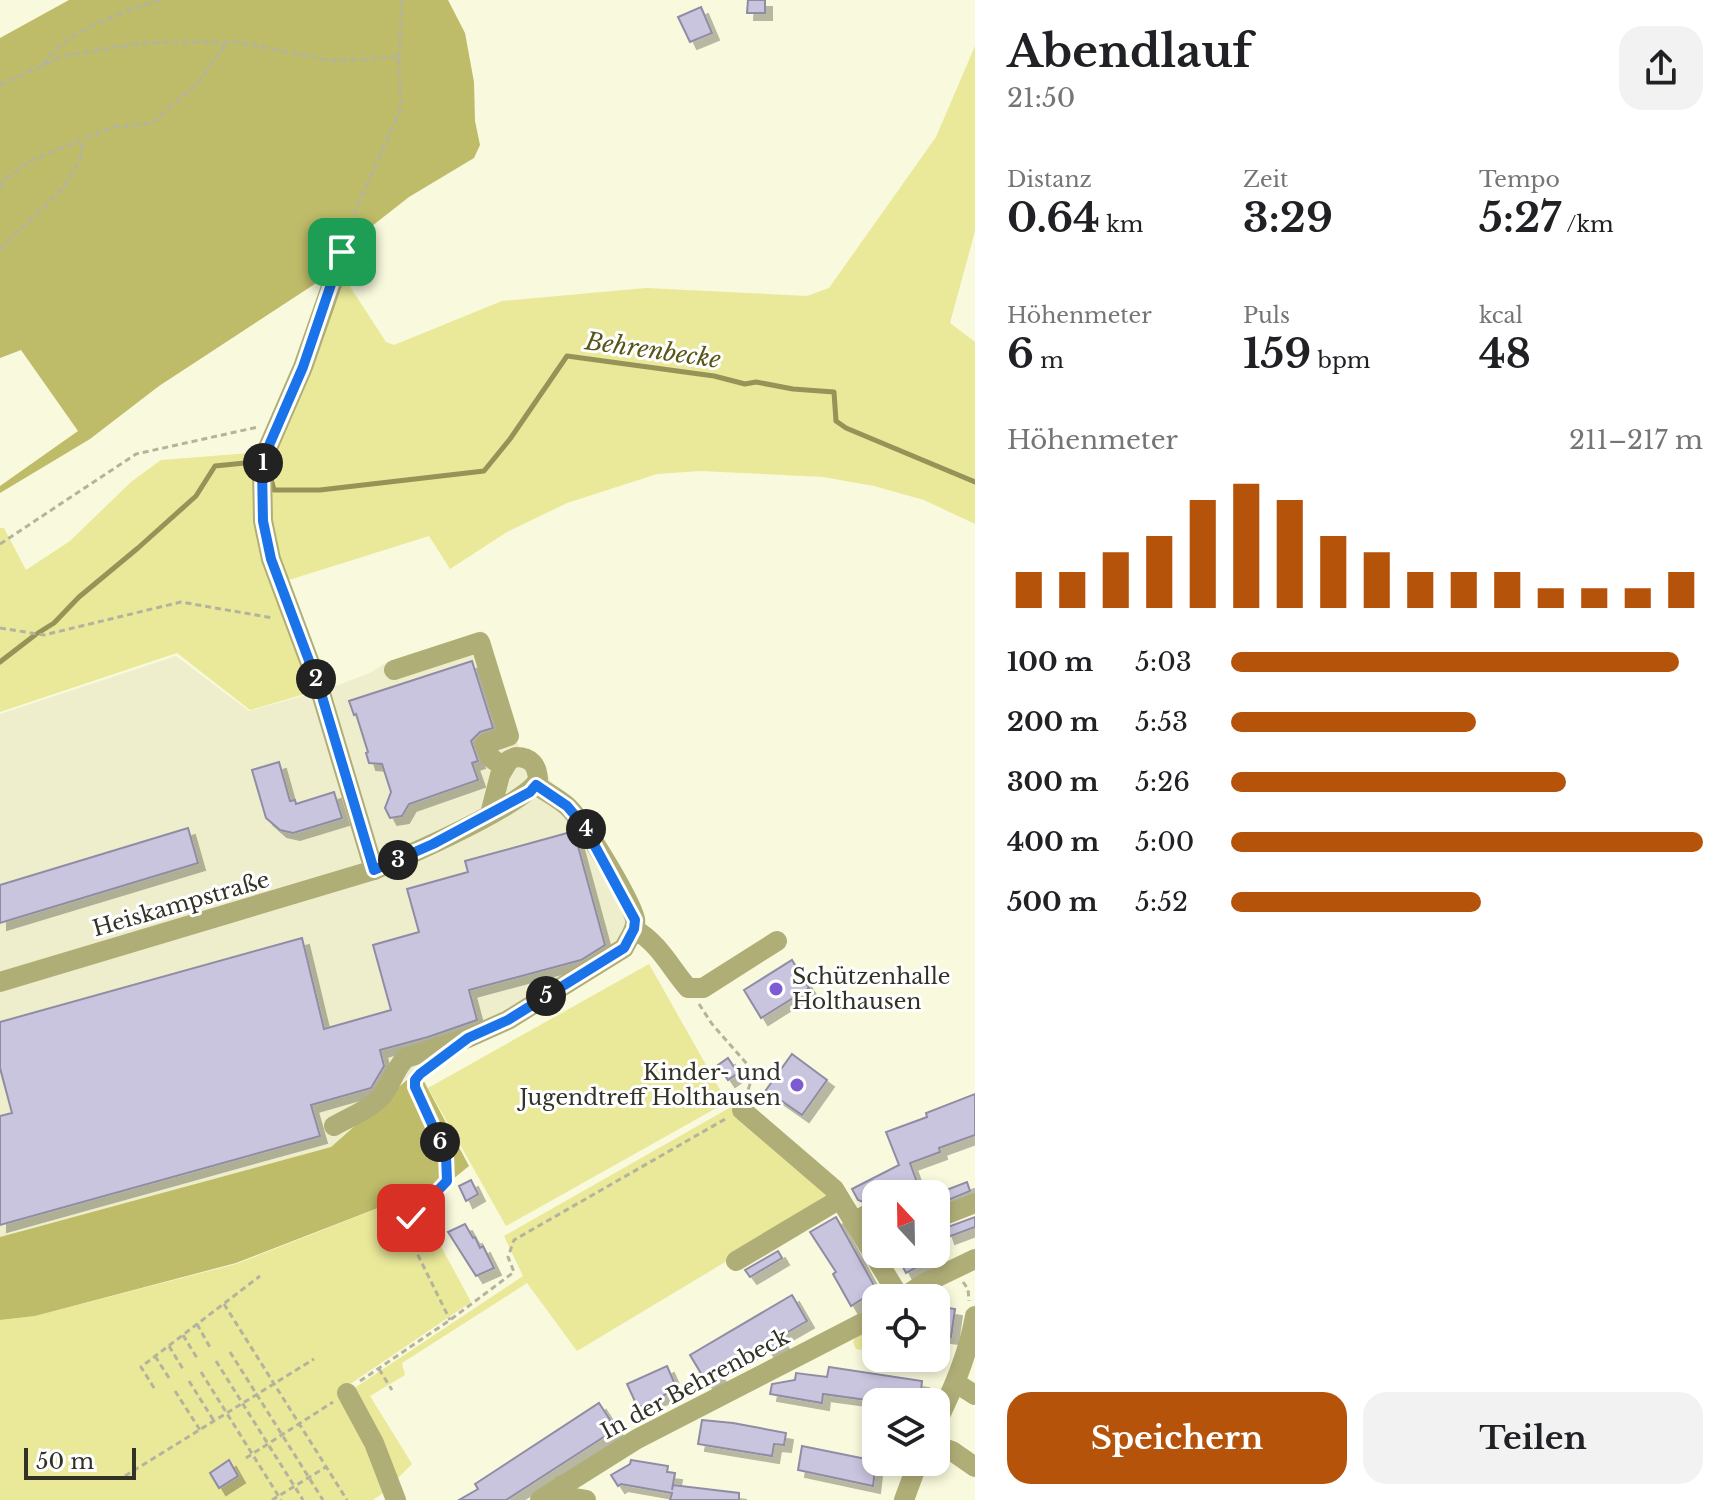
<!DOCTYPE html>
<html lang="de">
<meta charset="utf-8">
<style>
:root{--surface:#fff;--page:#f2f2f2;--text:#202124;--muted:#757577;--accent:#b45309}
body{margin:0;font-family:"Libre Baskerville",serif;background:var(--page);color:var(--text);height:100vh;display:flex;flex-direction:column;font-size:30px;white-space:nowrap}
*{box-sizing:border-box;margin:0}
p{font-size:26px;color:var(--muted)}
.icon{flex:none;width:44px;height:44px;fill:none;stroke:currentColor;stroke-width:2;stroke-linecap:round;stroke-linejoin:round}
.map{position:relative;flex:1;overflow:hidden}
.drawer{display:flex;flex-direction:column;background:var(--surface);width:760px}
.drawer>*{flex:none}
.needle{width:52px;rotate:338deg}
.buttons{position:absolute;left:862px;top:1180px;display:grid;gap:16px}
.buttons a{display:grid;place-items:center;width:88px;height:88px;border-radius:16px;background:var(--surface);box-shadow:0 4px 12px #0003;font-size:40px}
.scale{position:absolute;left:24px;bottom:20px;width:112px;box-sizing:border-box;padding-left:8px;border:4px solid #323227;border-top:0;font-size:22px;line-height:28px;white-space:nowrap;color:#323227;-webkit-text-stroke:6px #fff;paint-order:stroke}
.pin{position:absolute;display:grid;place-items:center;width:68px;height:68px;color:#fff;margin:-34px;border-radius:16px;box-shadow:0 4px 12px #0006}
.km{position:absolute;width:40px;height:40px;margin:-20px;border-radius:50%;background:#222;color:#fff;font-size:22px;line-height:40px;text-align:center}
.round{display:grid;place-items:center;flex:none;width:84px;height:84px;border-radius:24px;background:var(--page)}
.overview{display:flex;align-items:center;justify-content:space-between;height:136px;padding:0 32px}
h1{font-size:44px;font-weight:700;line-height:60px}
.stats{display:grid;grid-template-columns:repeat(3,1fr);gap:12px;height:136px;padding:8px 32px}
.stats div{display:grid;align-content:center}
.stats b{font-size:40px;font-weight:700}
.stats small{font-size:22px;font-weight:400}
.stats p{font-size:22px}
.chart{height:224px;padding:16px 32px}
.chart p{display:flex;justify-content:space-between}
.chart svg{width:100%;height:144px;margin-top:8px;stroke:var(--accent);stroke-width:6}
.action{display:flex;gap:16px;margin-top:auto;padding:16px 32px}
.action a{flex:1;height:92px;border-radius:24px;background:var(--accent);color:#fff;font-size:32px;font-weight:700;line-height:92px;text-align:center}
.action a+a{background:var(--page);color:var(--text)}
ul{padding:0 32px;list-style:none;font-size:26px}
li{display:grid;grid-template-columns:128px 96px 1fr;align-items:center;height:60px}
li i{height:20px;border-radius:10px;background:var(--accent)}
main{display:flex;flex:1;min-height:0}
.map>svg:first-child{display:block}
.built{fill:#eec}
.green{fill:#eae899}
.forest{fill:#bebb69}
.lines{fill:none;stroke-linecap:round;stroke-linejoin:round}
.stream{stroke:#959357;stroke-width:5}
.building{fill:#c9c5df;stroke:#908ca4;stroke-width:2;filter:url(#shadow)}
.path{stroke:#b4b49e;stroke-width:3;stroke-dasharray:6 4;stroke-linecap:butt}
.minor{stroke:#b0ae77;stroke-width:20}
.route-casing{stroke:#fff;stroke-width:16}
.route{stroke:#1a73e8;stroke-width:10}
.poi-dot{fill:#7d5bd5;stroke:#fff;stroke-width:3}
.labels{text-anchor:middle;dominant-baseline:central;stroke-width:6;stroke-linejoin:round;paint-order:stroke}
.street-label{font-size:22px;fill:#323227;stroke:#fff}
.poi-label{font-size:22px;fill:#323227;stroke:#fff;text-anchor:start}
.water-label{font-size:24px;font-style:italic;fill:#585518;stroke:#fff}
</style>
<main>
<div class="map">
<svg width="975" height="1500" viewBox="0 0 975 1500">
<defs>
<filter id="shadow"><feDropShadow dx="7" dy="7" stdDeviation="0" flood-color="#0004"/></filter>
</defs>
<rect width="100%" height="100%" fill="#f9f9dd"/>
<path class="built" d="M482,631L519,747L532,751L542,760L550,780L589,825L607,853L633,947L426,1061L331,1147L0,1237V714L176,656L249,711L328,689L370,673L387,662Z"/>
<g class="green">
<path d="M975,46V231L950,323L975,342V524L924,500L874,486L823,477L700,471L657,474L567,503L507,532L450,569L429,536L276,584L312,692L250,710L177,653L0,712V528H4L26,570L70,541L131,482L161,460L261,452L336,285L345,279L386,342L394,345L502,301L646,288L807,296L829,288L936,137Z"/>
<path d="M649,964L727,1102L506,1226L428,1088Z"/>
<path d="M731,1107L835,1196L577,1351L527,1283L402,1363L405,1375L370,1396L412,1464L394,1482L353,1389L523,1276L504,1236Z"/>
<path d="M453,1179L429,1224L471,1302L340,1391L387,1490L373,1500H0V1320L35,1316L236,1264Z"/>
<path d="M876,1325V1352L856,1349L853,1342L856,1336Z"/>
</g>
<g class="forest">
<path d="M69,0H448L465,33L474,82L475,121L480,145L474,158L409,197L349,244L331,260L324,278L159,386L90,439L0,493V486L78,431L21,350L0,358V38Z"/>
<path d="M418,1070L469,1166L453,1179L236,1263L35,1316L0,1320V1237L331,1147Z"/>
</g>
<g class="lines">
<g class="stream">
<path d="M271,479L274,490H320L484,471L510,439L567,356L714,376L745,384L756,382L793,389L834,392L836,421L846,428L975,482"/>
<path d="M38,633L54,623L79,597L138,548L196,496L215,466L255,462"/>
<path d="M0,662L35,635"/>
</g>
</g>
<g class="building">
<path d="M748,0H765V13H747Z"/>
<path d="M701,7L712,33L690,42L678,17Z"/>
<path d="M472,661L493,728L480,732L471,741L478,761L472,763L478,780L409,804L402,816L390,818L385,808L391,792L382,764L369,763L366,753L368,752L356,714L354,715L349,701Z"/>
<path d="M279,762L290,801L295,800L296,804L334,792L342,818L293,833L280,830L266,818L252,770Z"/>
<path d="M188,828L198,863L0,923V885Z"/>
<path d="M571,832L576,839L605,945L581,960L469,990L477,1020L428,1037L380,1050L384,1066L371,1088L311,1105L320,1136L0,1225V1116L12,1113L0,1068V1022L302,938L324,1029L391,1010L373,945L419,932L407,889L468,872L465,861Z"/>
<path d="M792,960L809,988L761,1018L744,990Z"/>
<path d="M792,1054L827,1080L802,1115L766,1090Z"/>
<path d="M728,1058L738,1073L728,1080L718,1065Z"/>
<path d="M975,1094V1135L939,1148L940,1152L910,1163L918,1185L904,1191L905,1194H876L863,1202L858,1200L852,1189L899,1165L886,1132L927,1117L926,1113Z"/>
<path d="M471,1180L478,1194L466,1201L459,1186Z"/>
<path d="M967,1182L970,1191L936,1205V1194Z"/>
<path d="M836,1217L881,1298H876V1303L868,1305L864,1298L851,1306L833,1274L836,1272L810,1232Z"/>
<path d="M975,1217V1227L948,1237L945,1228Z"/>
<path d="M465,1224L473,1238L475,1237L480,1248L483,1246L494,1268L476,1276L448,1232Z"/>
<path d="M778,1251L782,1258L750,1277L745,1270Z"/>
<path d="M896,1254H922L926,1262L906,1273Z"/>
<path d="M792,1295L807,1321L779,1337L782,1342L767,1350L764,1344L717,1372L720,1377L708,1385L690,1355Z"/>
<path d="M936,1306L955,1309L951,1337L936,1335Z"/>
<path d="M667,1366L677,1389L638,1408L627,1384Z"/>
<path d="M829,1367L922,1381L920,1402H881L823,1394L822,1403L770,1394L772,1384L795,1380L796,1373L827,1377Z"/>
<path d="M599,1403L616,1429L506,1500H459L478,1489L475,1484Z"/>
<path d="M702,1420L733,1423L786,1433L784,1445L774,1444L772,1456L698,1444Z"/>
<path d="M802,1446L876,1461L873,1486L798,1470Z"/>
<path d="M229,1460L238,1476L219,1488L210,1473Z"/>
<path d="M631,1460L668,1466L667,1472L675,1473L672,1490L673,1485L739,1493V1500H670L672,1493L621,1484L618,1486L611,1475L630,1464Z"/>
</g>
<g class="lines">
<g class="path">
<path d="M399,57L402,0"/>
<path d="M44,65C60,32 126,11 160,0"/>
<path d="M0,85L63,56L140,43L238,42L334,61L399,57L401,108L353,216L343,249"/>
<path d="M0,187L8,177L32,160L113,127L152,123L198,83L227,42"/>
<path d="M0,249L64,187L80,160L83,141"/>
<path d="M0,544L136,454L258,427"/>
<path d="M0,628L44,635L181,602L273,618"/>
<path d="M699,1004L712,1024L754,1072L746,1096"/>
<path d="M423,1071L415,1080V1087L446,1155L447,1181L411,1218L410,1239L450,1320"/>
<path d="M963,1282L968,1289L969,1301"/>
<path d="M224,1304L347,1500"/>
<path d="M197,1324L211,1349"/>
<path d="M183,1335L197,1358"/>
<path d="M169,1346L183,1369"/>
<path d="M230,1352L323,1500"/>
<path d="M155,1356L169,1378"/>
<path d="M216,1361L303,1500"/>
<path d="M899,1362V1358"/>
<path d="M379,1369L392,1390"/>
<path d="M201,1372L281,1500"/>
<path d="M189,1381L214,1421"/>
<path d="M360,1381L450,1320L514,1272L508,1257L514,1240L727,1118"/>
<path d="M154,1388L141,1367L260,1276"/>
<path d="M175,1391L200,1430"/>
<path d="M246,1458L333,1402"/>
<path d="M125,1476L314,1359"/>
<path d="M272,1500L326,1467"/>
</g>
<g class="minor">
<path d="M339,264L303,367L267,450L262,468L263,521L271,559L320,690L374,870"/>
<path d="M394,670L480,642L509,736L485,744L490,757L503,767"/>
<path d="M634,929C659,943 670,967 688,988H703L777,941"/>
<path d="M0,982L374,870C402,858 530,803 538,779C537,765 531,757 516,757L509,760L500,775L490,814"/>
<path d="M742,1110L834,1189L900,1298"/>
<path d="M334,1126C348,1118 366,1111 378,1100C391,1089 394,1068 406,1058L468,1038L508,1020L624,948C628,939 637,929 635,919C630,899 583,820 567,806C558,798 546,792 536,785"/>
<path d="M942,1216L975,1203"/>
<path d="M854,1222L876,1209"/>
<path d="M736,1261L840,1199"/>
<path d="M902,1298L923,1284L975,1259"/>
<path d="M956,1383L975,1395"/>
<path d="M347,1393L374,1443L396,1500"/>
<path d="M936,1424C953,1389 968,1355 975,1316"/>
<path d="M936,1445L952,1451L975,1467"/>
<path d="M562,1485L567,1497L586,1500"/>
<path d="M540,1500L637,1439L876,1316"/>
<path d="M904,1500L918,1462"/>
</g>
</g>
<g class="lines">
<g class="route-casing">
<path id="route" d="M342,252L303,367L267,450L262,468L263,521L271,559L320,690L374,870L433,844L530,792L536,785L567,806L584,826L635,920L634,929L624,948L508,1020L468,1038L420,1074L415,1080V1087L446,1155L447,1181L411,1218"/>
</g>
<use href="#route" class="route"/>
</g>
<g class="poi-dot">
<circle cx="776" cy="989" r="8"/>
<circle cx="797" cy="1085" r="8"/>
</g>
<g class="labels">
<g class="street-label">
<text transform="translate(181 904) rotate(-16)">Heiskampstraße</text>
<text transform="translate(695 1384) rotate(-28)">In der Behrenbeck</text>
</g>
<g class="poi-label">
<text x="792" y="976">Schützenhalle<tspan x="792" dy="25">Holthausen</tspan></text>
<text x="781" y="1072" text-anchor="end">Kinder- und<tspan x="781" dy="25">Jugendtreff Holthausen</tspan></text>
</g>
<g class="water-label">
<text transform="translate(653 350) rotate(8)">Behrenbecke</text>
</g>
</g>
</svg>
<div class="buttons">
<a><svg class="needle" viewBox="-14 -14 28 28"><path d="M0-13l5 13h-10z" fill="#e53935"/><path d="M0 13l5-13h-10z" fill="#757577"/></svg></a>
<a><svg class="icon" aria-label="locate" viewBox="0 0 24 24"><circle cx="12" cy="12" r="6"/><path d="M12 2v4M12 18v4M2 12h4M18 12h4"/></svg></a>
<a><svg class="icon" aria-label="layers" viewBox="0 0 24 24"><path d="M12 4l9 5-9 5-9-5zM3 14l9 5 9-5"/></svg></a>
</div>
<div class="scale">50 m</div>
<div class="pin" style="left:342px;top:252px;background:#1e9e55"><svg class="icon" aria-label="arrive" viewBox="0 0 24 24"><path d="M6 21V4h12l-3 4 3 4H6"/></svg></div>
<div class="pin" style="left:411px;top:1218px;background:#d93025"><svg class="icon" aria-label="check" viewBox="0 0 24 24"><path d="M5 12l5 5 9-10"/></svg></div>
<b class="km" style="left:263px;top:463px">1</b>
<b class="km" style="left:316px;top:679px">2</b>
<b class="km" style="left:398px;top:860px">3</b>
<b class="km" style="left:586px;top:829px">4</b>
<b class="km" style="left:546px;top:996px">5</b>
<b class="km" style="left:440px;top:1142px">6</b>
</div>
<section class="drawer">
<div class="overview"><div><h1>Abendlauf</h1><p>21:50</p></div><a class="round"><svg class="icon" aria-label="share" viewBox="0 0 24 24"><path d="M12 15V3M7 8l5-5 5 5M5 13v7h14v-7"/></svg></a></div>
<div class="stats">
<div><p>Distanz</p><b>0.64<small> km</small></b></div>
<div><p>Zeit</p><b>3:29</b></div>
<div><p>Tempo</p><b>5:27<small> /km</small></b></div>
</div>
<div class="stats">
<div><p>Höhenmeter</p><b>6<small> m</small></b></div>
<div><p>Puls</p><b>159<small> bpm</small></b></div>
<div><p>kcal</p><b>48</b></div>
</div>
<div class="chart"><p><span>Höhenmeter</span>211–217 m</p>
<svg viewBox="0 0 160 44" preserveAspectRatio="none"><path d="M5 44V33M15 44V33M25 44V27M35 44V22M45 44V11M55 44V6M65 44V11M75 44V22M85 44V27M95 44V33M105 44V33M115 44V33M125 44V38M135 44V38M145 44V38M155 44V33"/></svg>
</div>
<ul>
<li><b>100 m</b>5:03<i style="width:95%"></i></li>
<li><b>200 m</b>5:53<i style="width:52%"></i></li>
<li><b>300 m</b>5:26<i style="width:71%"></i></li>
<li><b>400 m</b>5:00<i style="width:100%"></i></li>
<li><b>500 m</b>5:52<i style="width:53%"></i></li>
</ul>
<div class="action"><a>Speichern</a><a>Teilen</a></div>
</section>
</main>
